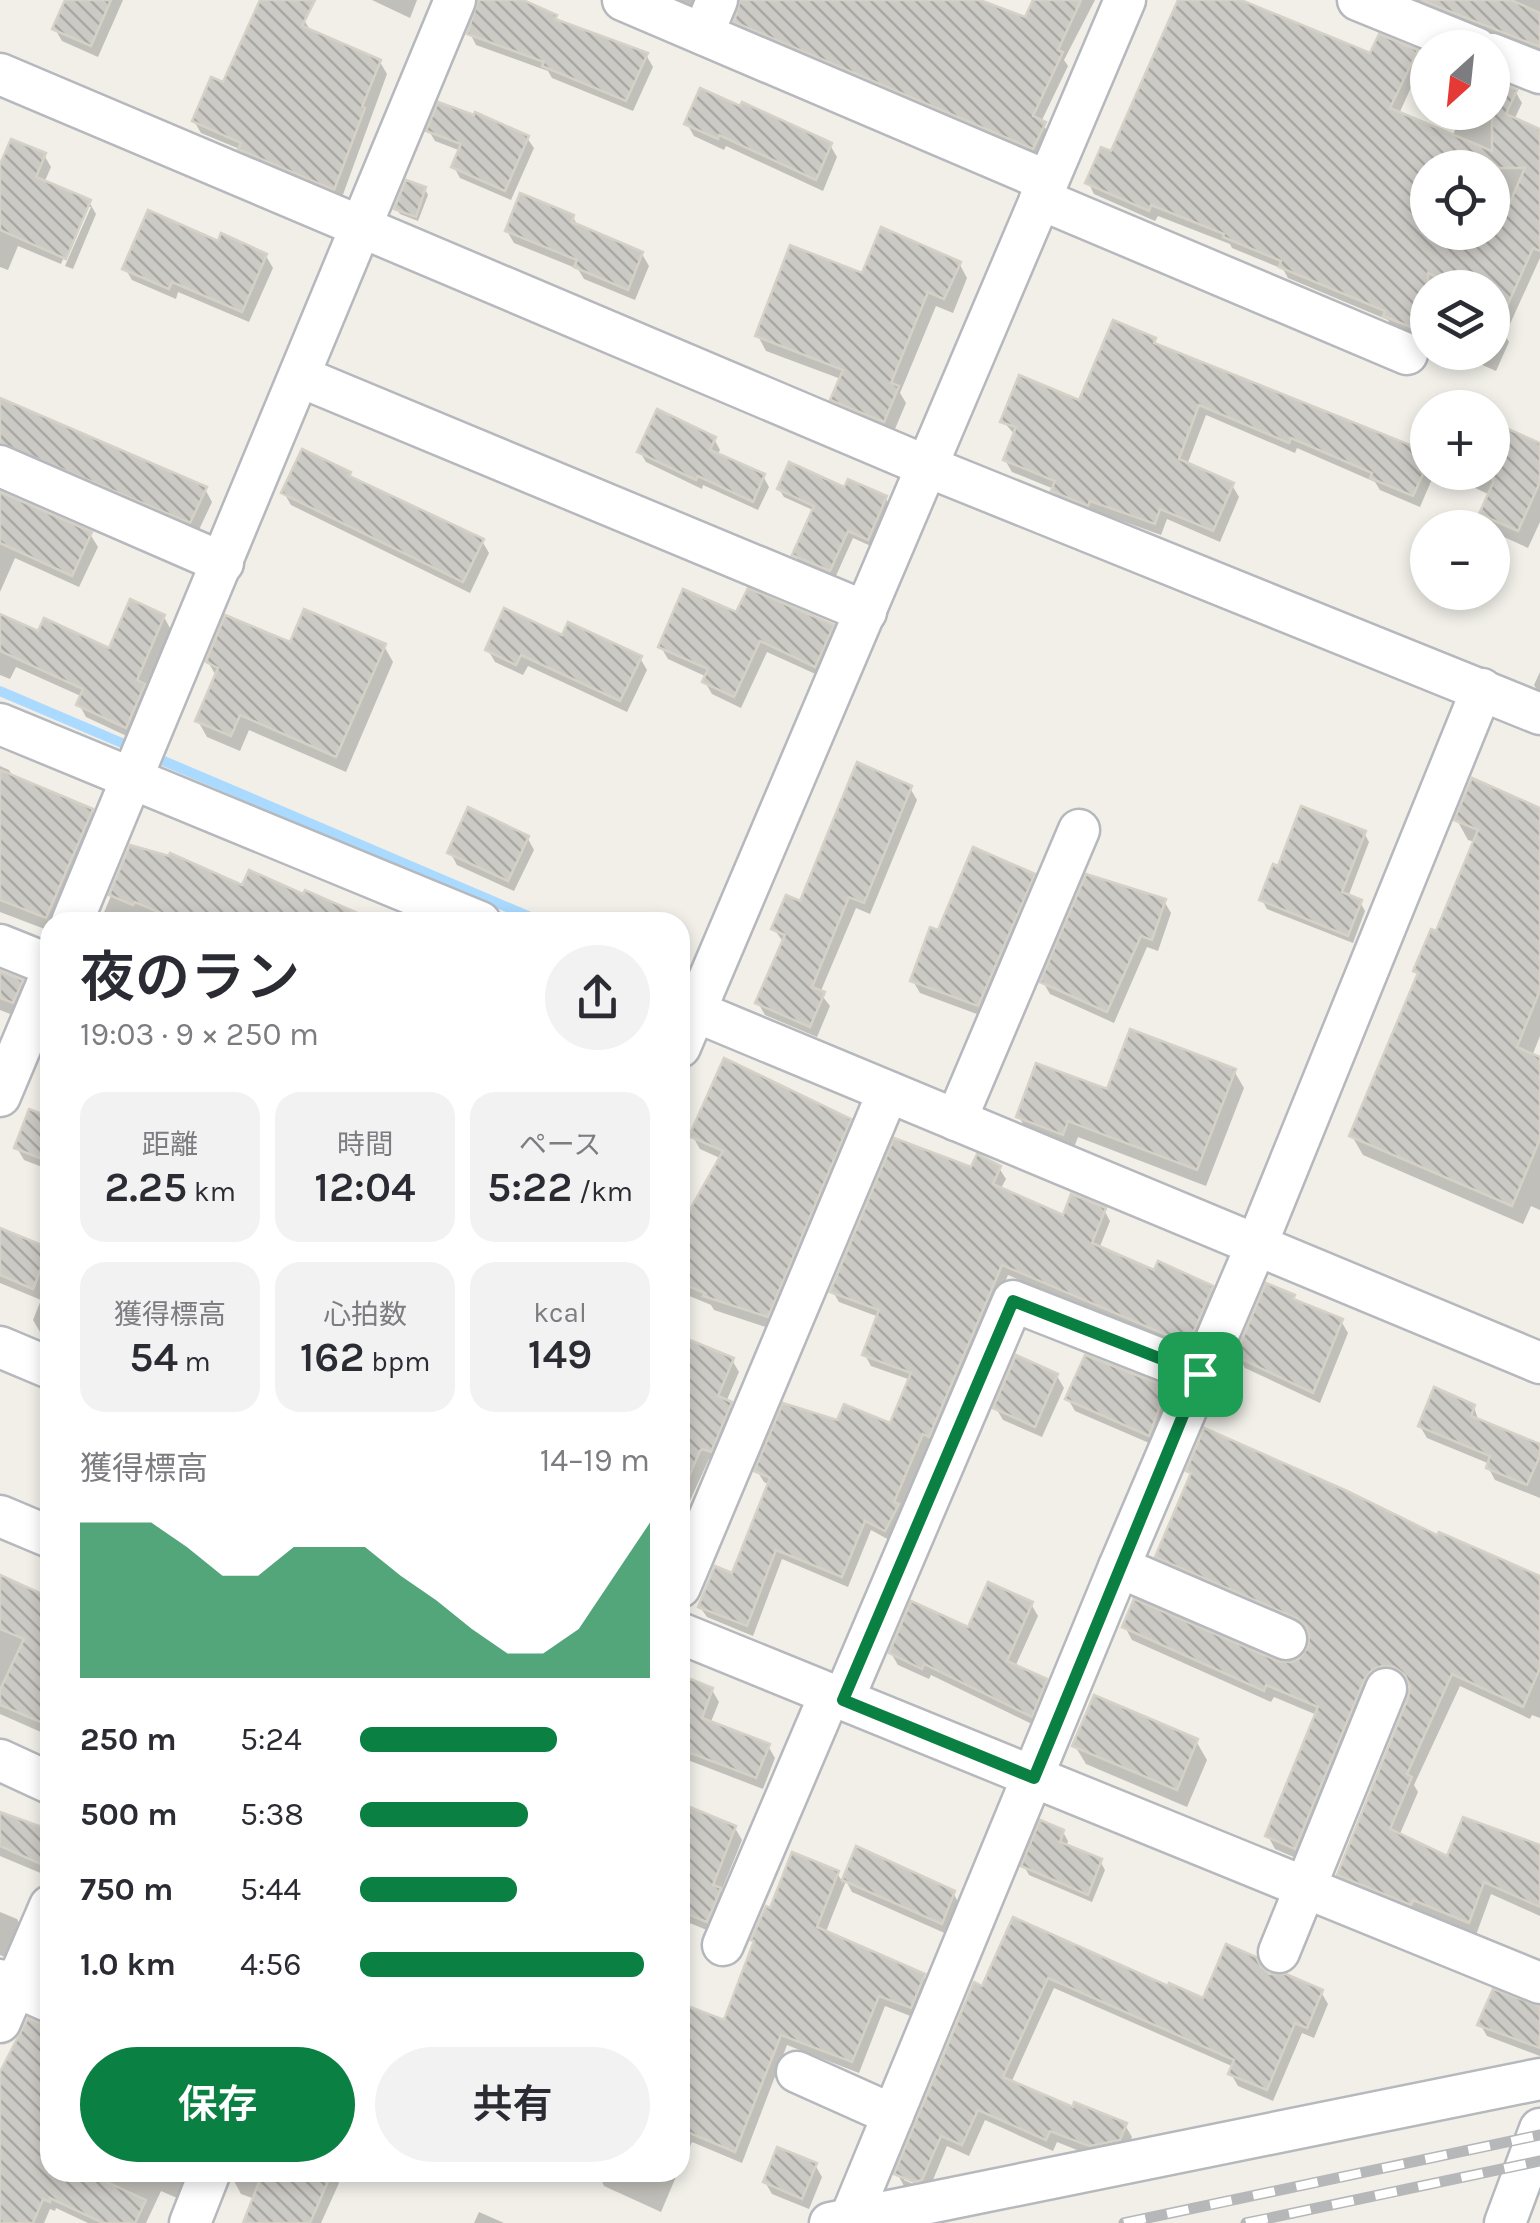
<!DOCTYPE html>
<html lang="ja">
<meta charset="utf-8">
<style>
:root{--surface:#fff;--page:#f2f2f3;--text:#2b2b33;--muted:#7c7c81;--accent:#0b8043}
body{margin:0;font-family:Karla,"Noto Sans JP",sans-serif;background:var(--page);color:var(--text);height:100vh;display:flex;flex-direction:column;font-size:38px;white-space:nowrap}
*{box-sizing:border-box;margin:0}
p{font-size:32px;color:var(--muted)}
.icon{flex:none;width:55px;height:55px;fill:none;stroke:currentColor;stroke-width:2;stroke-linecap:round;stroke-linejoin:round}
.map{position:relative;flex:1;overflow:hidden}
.details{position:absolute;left:40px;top:912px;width:650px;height:1270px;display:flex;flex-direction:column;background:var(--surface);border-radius:30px;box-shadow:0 5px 15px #0003}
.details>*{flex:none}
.needle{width:65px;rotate:207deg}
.tools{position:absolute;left:1410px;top:30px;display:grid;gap:20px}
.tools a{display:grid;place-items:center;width:100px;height:100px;border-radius:50%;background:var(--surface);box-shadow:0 5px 15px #0003;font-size:50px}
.pin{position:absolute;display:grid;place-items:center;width:85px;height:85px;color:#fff;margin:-42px;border-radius:20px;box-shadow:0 5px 15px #0006}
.round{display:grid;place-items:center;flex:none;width:105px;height:105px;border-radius:52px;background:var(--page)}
.headline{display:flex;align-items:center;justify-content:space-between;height:170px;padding:0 40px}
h1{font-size:55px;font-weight:600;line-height:75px}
.stats{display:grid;grid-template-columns:repeat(3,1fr);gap:15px;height:170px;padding:10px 40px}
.stats div{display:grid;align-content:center;border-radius:25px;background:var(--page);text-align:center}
.stats b{font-size:42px;font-weight:600}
.stats small{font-size:28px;font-weight:400}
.stats p{font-size:28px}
.chart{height:280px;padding:20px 40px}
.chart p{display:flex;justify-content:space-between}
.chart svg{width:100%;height:180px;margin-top:10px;fill:var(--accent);opacity:.7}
.cta{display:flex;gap:20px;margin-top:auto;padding:20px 40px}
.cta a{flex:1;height:115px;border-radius:60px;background:var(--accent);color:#fff;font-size:40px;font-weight:600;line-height:115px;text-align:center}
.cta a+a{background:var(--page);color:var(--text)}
ul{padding:0 40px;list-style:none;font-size:32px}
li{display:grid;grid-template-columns:160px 120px 1fr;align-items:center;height:75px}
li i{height:25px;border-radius:12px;background:var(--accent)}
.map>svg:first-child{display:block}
.shadow{fill:#0003;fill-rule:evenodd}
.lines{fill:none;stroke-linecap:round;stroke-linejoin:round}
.stream{stroke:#aadaff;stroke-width:10}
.building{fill:url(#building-back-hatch);stroke:#d6d1c6;stroke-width:2.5;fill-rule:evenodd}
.minor-casing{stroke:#b5b8bc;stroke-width:45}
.minor{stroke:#fff;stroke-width:40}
.rail-casing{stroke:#b6b7b8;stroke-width:11}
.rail{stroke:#fff;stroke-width:8;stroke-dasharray:22;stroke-linecap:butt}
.route-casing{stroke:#fff;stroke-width:20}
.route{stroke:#0b8043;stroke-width:12}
</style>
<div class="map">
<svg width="1540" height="2223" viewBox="0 0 1540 2223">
<defs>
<pattern id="building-back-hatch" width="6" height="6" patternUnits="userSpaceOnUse" patternTransform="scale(2.5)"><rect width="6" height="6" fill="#cccac5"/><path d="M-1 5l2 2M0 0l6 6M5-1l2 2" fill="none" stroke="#a9a8a4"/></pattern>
</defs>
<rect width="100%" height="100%" fill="#f1efe8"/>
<g class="shadow">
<path d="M68,0H123L98,57L62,41L55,29Z"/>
<path d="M372,0H417L410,18Z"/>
<path d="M480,0H506L646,55L653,67L633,111L552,78L548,71L476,45L470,33Z"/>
<path d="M665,0H705L697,14Z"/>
<path d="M743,0H973L1026,20L1036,0H1095L1064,60L1068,66L1041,122L1051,136L1039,160L744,33L737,21Z"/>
<path d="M1180,0H1239L1371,57L1416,52L1422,63L1399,114L1452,137L1463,112H1492L1515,91L1522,103L1514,120L1540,132V258L1505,335L1509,342L1496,371L1453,352H1492V288H1428V342L1392,327L1388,320L1288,278L1283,269L1232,248L1230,244L1158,216L1155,221L1094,194L1088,182L1112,154ZM1428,168H1492V232H1428Z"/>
<path d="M1403,0H1540V56Z"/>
<path d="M304,20L312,33L380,62L387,74L341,200L248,161L242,150L201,133L194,121L224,85Z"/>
<path d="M687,124L830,145L837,157L823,191L726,146L724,150L694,136Z"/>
<path d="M429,131L527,138L534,148L511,200L460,178L454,167L461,151L435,141Z"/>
<path d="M44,155L51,167L44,183L89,202L96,214L73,269L65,266L91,207H85L61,264L18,246L8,270L0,267V171Z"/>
<path d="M425,189L428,195L418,221L400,214L397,209Z"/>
<path d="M573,217L579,228L642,254L649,266L635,300L584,279L578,269L514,243L507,231Z"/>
<path d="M219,244L266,256L273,268L249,322L178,292L176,299L132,280L125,268Z"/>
<path d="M959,263L967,278L953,313L936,306L900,393L906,403L892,436L841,414L833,400L841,379L766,351L758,336L863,276Z"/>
<path d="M1154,340L1158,347L1428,455V472H1435L1420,507L1380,490L1375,482L1297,448L1295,453L1206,415L1187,465L1232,485L1239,497L1220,542L1167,519L1161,535L1097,512L1095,516L1060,503L1054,489L1012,472L1005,460L1015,435L1003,421L1081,403Z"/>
<path d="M0,399L205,489L212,502L197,534L0,457Z"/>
<path d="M1492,425L1540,446V522L1528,548L1493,532L1482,513L1490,495L1467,484L1460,472H1492Z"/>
<path d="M714,439L720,450L717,455L763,476L769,487L758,510L703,485L702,489L646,462L640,452Z"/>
<path d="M349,474L353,480L482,541L489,553L470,593L291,505L284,493Z"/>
<path d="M779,489L846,490L886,498L890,507L873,547L853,538L835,578L800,564L795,555L815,511L784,497Z"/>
<path d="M0,495L90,534L98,547L79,587L15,558L0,592Z"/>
<path d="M738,615L832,627L839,639L822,677L767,652L741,708L712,694L705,682L707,677L668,659L661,647Z"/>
<path d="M0,617L39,635L110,651L164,617L171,630L145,688L151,698L133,739L86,717L79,704L83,697L16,667L10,679L0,675Z"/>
<path d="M563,639L640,658L647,670L627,712L528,666L523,675L495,662L488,650Z"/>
<path d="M291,645L384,646L393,662L346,772L249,730L240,751L207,737L198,721L217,677L208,662Z"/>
<path d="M1540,672V695L1534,685Z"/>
<path d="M0,766L9,770L14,778L92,811L101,827L63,922H50V931L0,912Z"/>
<path d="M910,788L917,800L870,914L856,908L820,993L830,1006L817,1037L765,1015L758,1003L784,943L774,929L802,905Z"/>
<path d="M1540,811V1036L1532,1056L1540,1060V1210L1531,1206L1523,1224L1363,1155L1352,1136L1419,977L1416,971L1438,935L1475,842L1468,840L1457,820Z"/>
<path d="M1364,833L1369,842L1348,897L1360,902L1365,911L1353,943L1267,909L1262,900L1279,869Z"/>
<path d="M527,837L534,850L514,891L457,865L450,852Z"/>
<path d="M131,848L244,888L304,898L306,893L380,922H100Z"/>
<path d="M1033,876L1040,888L985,1017L920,993L913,981Z"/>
<path d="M1164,901L1171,913L1158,951L1147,947L1114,1023L1050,994L1043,982Z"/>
<path d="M0,973L21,982L31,999L23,1019L0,1010Z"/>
<path d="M1234,1071L1244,1088L1206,1186L1078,1137L1073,1150L1029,1134L1019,1117L1108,1093Z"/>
<path d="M50,1120V1170L24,1160L17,1148Z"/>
<path d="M849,1121L857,1135L775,1330L714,1310L711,1305L680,1292V1228L722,1159L700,1149L692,1135Z"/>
<path d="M999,1168L1006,1179L1000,1190L1064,1219L1104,1210L1110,1221L1099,1249L1155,1274L1211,1288L1218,1299L1191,1353L1008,1275L935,1446L929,1444L900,1512L903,1517L891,1541L871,1530L848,1587L782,1559L753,1636L707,1617L700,1607L733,1576L770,1485L764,1482L757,1471L839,1423L891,1426L911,1380L871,1366L865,1355L879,1317L839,1302L833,1292L972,1170Z"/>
<path d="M0,1228L50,1250V1336L40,1332L33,1320L41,1300L0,1283Z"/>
<path d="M1293,1297L1297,1303L1341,1321L1348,1333L1320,1403L1245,1368L1238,1356Z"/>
<path d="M680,1358L732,1360L739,1372L726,1402L737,1416L718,1463L709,1459L688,1505L680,1501Z"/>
<path d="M1057,1376L1064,1388L1042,1437L1003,1420L996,1408Z"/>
<path d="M1165,1389L1172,1401L1156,1446L1075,1411L1068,1399Z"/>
<path d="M1474,1407L1479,1422L1540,1447V1498L1495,1480L1488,1467L1490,1464L1427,1438L1420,1426Z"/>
<path d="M1189,1471L1438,1539L1540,1579V1718L1532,1715L1530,1719L1460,1686L1414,1785L1418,1792L1399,1836L1448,1859L1540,1852V1916L1491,1894L1476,1935L1420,1912L1418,1916L1347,1888L1340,1874L1410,1699L1412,1685L1404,1679L1390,1678L1303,1861L1275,1849L1268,1836L1317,1715L1274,1697L1271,1702L1132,1640L1125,1627L1277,1664L1290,1665L1301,1661L1310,1650L1312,1635L1306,1631L1166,1570L1158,1557L1192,1477Z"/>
<path d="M0,1578L40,1595L50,1609V1736L0,1714Z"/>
<path d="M1031,1604L1038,1616L1015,1667L1045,1681L1052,1693L1038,1727L931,1675L929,1679L898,1665L891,1653L969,1630Z"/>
<path d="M680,1678L712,1690L719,1702L710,1724L768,1746L775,1758L763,1789L680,1757Z"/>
<path d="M1196,1741L1207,1760L1187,1807L1086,1764L1075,1746Z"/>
<path d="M680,1806L735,1828L742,1840L721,1892L727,1902L714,1933L680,1919Z"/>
<path d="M0,1814L50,1835V1877L0,1856Z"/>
<path d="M1063,1832L1068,1841L1066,1847L1100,1861L1105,1870L1092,1902L1029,1875L1024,1866Z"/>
<path d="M857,1849L953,1893L960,1905L949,1935L852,1892L846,1881L825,1934L923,1976L930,1988L918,2019L885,2006L859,2073L787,2045L742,2163L692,2142L680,2169V2005L725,2023L771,1911L837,1873L843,1883Z"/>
<path d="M0,1912L17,1919L24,1932L12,1960L0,1955Z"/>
<path d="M1015,1920L1169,1989L1204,2002L1268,1976L1321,1992L1328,2004L1314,2038L1302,2033L1273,2101L1238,2086L1231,2074L1234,2067L1054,1988L1011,2083L1074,2111L1125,2125L1132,2137L1126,2152L1097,2158L1057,2142L1053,2151L985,2120L969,2156L947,2146L928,2192L922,2193L904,2186L897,2173ZM904,2175L926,2184L924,2189L904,2180Z"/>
<path d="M1540,2007V2056L1487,2036L1480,2024Z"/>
<path d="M50,2030V2172H196L184,2201L161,2191L146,2223H88L56,2208L55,2211L50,2209L44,2223H0V2080Z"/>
<path d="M815,2165L822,2177L809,2209L772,2194L765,2182Z"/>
<path d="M236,2172H333L339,2183L321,2223H246L255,2199L241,2194L234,2181Z"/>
<path d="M598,2172H678L661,2212L604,2186Z"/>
<path d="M479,2212L504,2223H474Z"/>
</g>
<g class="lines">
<g class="stream">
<path d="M0,691L136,749"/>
<path d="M152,756L542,922"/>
</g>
</g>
<g class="building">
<path d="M65,0H111L91,46L52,29Z"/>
<path d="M260,0H315L302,26L381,60L362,107L365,108L334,190L238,149L241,143L192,121L211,77L223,82Z"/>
<path d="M478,0H523L557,15L555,19L648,53L626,101L542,66L544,62L467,34Z"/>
<path d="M740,0H980L1025,17L1033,0H1081L1058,50L1063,52L1033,116L1046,122L1033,149L734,22Z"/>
<path d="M1178,0H1241L1370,53L1379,34L1418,50L1390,108L1492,151V80L1517,90L1506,114L1540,129V251L1533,248L1492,340V288H1462L1428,273V334L1383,316L1385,311L1279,267L1281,261L1223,237L1224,234L1151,205L1149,211L1085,183L1101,147L1111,151ZM1428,168H1525L1497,232H1428Z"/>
<path d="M1421,0H1511L1540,13V47Z"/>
<path d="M700,88L740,106L742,102L832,143L816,180L719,135L718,139L684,124Z"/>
<path d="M438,102L474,115L475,112L529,136L505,191L451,167L461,144L426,131Z"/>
<path d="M11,139L46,153L36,177L91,200L66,259L0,230V164Z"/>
<path d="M406,180L426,187L416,217L394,209Z"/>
<path d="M520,193L574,215L572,222L643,252L628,290L574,267L577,260L505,231Z"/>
<path d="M148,210L218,241L221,233L267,254L242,312L172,282L169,289L122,269Z"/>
<path d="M881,227L961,262L944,299L928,292L891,383L899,386L884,422L830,400L843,370L755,336L790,245L862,273Z"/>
<path d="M1113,320L1156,338L1154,343L1428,452V463L1413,496L1370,478L1372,473L1291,438L1289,443L1199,405L1179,459L1234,483L1213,531L1160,509L1155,524L1090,501L1088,506L1051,491L1055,481L1003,460L1016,427L1000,422L1019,375L1079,400Z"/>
<path d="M0,398L207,487L190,523L0,443Z"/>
<path d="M657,409L716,437L710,450L765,474L753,502L698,476L696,480L637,452Z"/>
<path d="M1492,422L1540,443V482L1518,531L1479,514L1493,483Z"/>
<path d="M302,449L351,472L349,476L484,539L463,582L281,493Z"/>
<path d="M789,462L844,487L848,479L887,496L868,540L848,531L830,571L792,555L814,506L777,489Z"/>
<path d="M0,492L92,532L72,576L0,543Z"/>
<path d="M748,588L834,625L815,667L760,641L734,697L702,682L708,669L658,647L683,589L736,612Z"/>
<path d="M130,599L165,615L137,680L145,684L126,728L76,705L83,689L0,651V614L38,631L44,618L109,648Z"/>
<path d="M504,608L562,635L568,622L642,656L620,701L521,655L516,665L485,650Z"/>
<path d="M304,609L386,644L336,757L240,715L231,736L195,721L218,668L206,662L225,615L290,642Z"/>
<path d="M857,762L912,786L864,903L849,897L812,987L825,992L810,1027L755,1003L785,935L771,929L786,895L800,901Z"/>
<path d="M0,770L93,809L46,918L0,900Z"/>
<path d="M1472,778L1540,808V990L1517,1047L1540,1057V1139L1512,1206L1349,1136L1418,973L1413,971L1431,929L1436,931L1478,830L1454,820Z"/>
<path d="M1301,806L1366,831L1342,892L1362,900L1348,936L1259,900L1273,864L1278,866Z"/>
<path d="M468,807L529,836L508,881L447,853Z"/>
<path d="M130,845L169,856L170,853L242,885L249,870L303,894L305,890L378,922H182L135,902L133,905L109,895Z"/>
<path d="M973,847L1035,874L978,1006L910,981L930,927L938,930Z"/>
<path d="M1086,874L1166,899L1152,940L1141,936L1107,1012L1040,982Z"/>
<path d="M0,971L23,980L13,1003L0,998Z"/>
<path d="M1130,1029L1236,1069L1197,1170L1068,1121L1063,1135L1016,1117L1036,1063L1107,1089Z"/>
<path d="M724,1058L851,1119L768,1317L703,1296L705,1293L680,1283V1227L723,1151L689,1136Z"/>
<path d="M29,1109L50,1117V1162L14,1148Z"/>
<path d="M894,1138L971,1167L977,1154L1001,1166L993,1184L1063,1215L1071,1194L1106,1208L1092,1243L1154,1270L1158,1261L1213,1286L1191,1338L1188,1337L1185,1343L1002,1265L929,1437L923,1434L894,1502L899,1504L885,1531L865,1521L842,1577L776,1550L747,1626L698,1607L715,1566L732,1573L770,1478L754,1471L783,1403L837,1420L844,1404L890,1423L911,1373L862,1355L879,1310L830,1292Z"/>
<path d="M0,1228L49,1248L33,1289L0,1275Z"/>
<path d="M1266,1283L1295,1295L1293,1299L1343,1319L1313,1393L1235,1356Z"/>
<path d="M680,1336L734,1358L718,1396L732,1402L711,1452L702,1449L700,1451L680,1497Z"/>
<path d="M1016,1355L1058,1374L1035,1427L993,1408Z"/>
<path d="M1085,1355L1167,1387L1149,1436L1065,1399Z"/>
<path d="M1434,1387L1475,1405L1471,1416L1540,1444V1456L1527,1485L1486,1468L1490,1456L1418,1426Z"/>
<path d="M1204,1428L1347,1491L1437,1535L1439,1532L1540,1576V1668L1523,1707L1452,1674L1407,1774L1412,1777L1390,1829L1447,1856L1463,1817L1540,1845V1907L1484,1882L1469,1923L1413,1900L1411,1905L1337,1875L1408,1698L1410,1687L1405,1675L1394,1667L1382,1666L1372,1670L1364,1680L1295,1849L1265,1836L1318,1707L1266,1685L1264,1691L1122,1627L1134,1599L1278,1661L1290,1662L1299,1659L1308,1647L1309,1635L1306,1626L1296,1618L1155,1557L1191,1473L1186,1471Z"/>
<path d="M0,1575L42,1594L41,1602L50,1582V1726L0,1705V1690L24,1639L0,1629Z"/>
<path d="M988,1582L1033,1602L1007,1661L1047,1679L1032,1717L924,1664L922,1669L889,1653L911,1601L968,1627Z"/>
<path d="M680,1675L713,1688L702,1718L770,1744L756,1778L688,1752L680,1768Z"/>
<path d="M1094,1695L1198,1739L1177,1790L1072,1746Z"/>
<path d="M680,1803L736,1826L713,1885L721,1888L707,1922L680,1911Z"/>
<path d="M0,1812L50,1830V1868L0,1846Z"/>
<path d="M1040,1820L1064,1830L1060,1842L1102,1859L1088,1895L1021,1866Z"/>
<path d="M856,1846L955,1891L942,1924L842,1880Z"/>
<path d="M792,1852L839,1871L817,1927L925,1974L911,2008L879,1996L852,2062L781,2035L735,2152L680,2129V2003L724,2020L754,1941L751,1940L766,1906L770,1908Z"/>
<path d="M1013,1917L1168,1986L1169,1983L1203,1998L1226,1944L1256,1957L1261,1967L1269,1974H1286L1323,1990L1307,2028L1295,2023L1267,2090L1228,2074L1234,2060L1048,1978L1003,2077L1073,2107L1074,2102L1127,2123L1120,2140L1089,2146L1050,2131L1046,2140L978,2110L962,2145L941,2136L922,2180L914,2182L894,2174L974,1982L982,1986Z"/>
<path d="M1493,1989L1540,2006V2048L1477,2025Z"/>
<path d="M28,2018L50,2027V2067L41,2088L50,2092V2172H85L146,2200L135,2223H103L50,2198V2202L43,2199L33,2223H0V2072Z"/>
<path d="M777,2147L817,2163L802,2199L763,2182Z"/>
<path d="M263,2172H332L310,2223H243Z"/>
</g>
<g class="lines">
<g class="minor-casing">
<g id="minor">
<path d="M623,0L1047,181"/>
<path d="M1358,0L1476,48"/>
<path d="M703,34L717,0"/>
<path d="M1492,54L1540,73"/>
<path d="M0,74L926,466L1540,714"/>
<path d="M1040,199L1407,354"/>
<path d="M301,377L866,612"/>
<path d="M0,466L223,563"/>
<path d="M0,724L480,922"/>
<path d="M72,922L455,0"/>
<path d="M0,945L50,965"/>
<path d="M680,1005L1540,1363"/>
<path d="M680,1047L1125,0"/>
<path d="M0,1096L50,977"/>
<path d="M956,1120L1079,830"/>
<path d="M0,1347L50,1368"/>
<path d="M0,1516L50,1537"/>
<path d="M1119,1567L1286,1639"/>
<path d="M680,1587L888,1092"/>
<path d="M680,1633L1540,1983"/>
<path d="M843,1700L1013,1301L1199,1374"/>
<path d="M0,1760L50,1783"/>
<path d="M723,1945L830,1694"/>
<path d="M1279,1952L1386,1689"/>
<path d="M0,1980L50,2002"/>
<path d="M0,2022L50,1906"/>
<path d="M797,2072L893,2115"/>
<path d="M850,2219L1119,1567L1256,1246L1482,689"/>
<path d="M190,2223L210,2172"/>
<path d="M830,2223L1540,2079"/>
<path d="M1505,2223L1540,2129"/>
</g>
</g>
<use href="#minor" class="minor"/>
<g class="rail-casing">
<g id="rail">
<path d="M1124,2223L1540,2135"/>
<path d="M1246,2223L1540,2161"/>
</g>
</g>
<use href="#rail" class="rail"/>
</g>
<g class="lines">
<g class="route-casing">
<path id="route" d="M1013,1301L1200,1374L1034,1778L843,1700Z"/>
</g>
<use href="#route" class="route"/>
</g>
</svg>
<div class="tools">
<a><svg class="needle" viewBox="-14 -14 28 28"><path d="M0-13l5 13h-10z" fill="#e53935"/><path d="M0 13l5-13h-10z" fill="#7c7c81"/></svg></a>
<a><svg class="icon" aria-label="locate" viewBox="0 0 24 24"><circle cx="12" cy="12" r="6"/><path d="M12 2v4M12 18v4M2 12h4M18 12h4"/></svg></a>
<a><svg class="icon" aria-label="layers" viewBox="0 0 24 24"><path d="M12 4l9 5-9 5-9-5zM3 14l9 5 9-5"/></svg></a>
<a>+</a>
<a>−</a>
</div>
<div class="pin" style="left:1200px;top:1374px;background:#1e9e55"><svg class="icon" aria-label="arrive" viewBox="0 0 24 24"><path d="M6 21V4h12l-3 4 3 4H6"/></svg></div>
<section class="details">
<div class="headline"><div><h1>夜のラン</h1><p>19:03 · 9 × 250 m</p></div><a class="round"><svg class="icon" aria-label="share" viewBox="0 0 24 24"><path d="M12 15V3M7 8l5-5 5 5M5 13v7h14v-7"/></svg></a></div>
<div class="stats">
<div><p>距離</p><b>2.25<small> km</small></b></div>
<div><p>時間</p><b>12:04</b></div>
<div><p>ペース</p><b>5:22<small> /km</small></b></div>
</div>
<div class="stats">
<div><p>獲得標高</p><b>54<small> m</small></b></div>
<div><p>心拍数</p><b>162<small> bpm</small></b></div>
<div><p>kcal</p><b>149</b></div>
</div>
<div class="chart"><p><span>獲得標高</span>14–19 m</p>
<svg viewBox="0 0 160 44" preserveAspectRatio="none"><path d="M0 44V6L10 6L20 6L30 12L40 19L50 19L60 12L70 12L80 12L90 19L100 25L110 32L120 38L130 38L140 32L150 19L160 6V44z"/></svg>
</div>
<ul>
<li><b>250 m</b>5:24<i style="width:68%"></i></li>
<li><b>500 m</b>5:38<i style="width:58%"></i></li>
<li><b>750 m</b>5:44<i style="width:54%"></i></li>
<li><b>1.0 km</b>4:56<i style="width:98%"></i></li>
</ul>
<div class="cta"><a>保存</a><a>共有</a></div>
</section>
</div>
